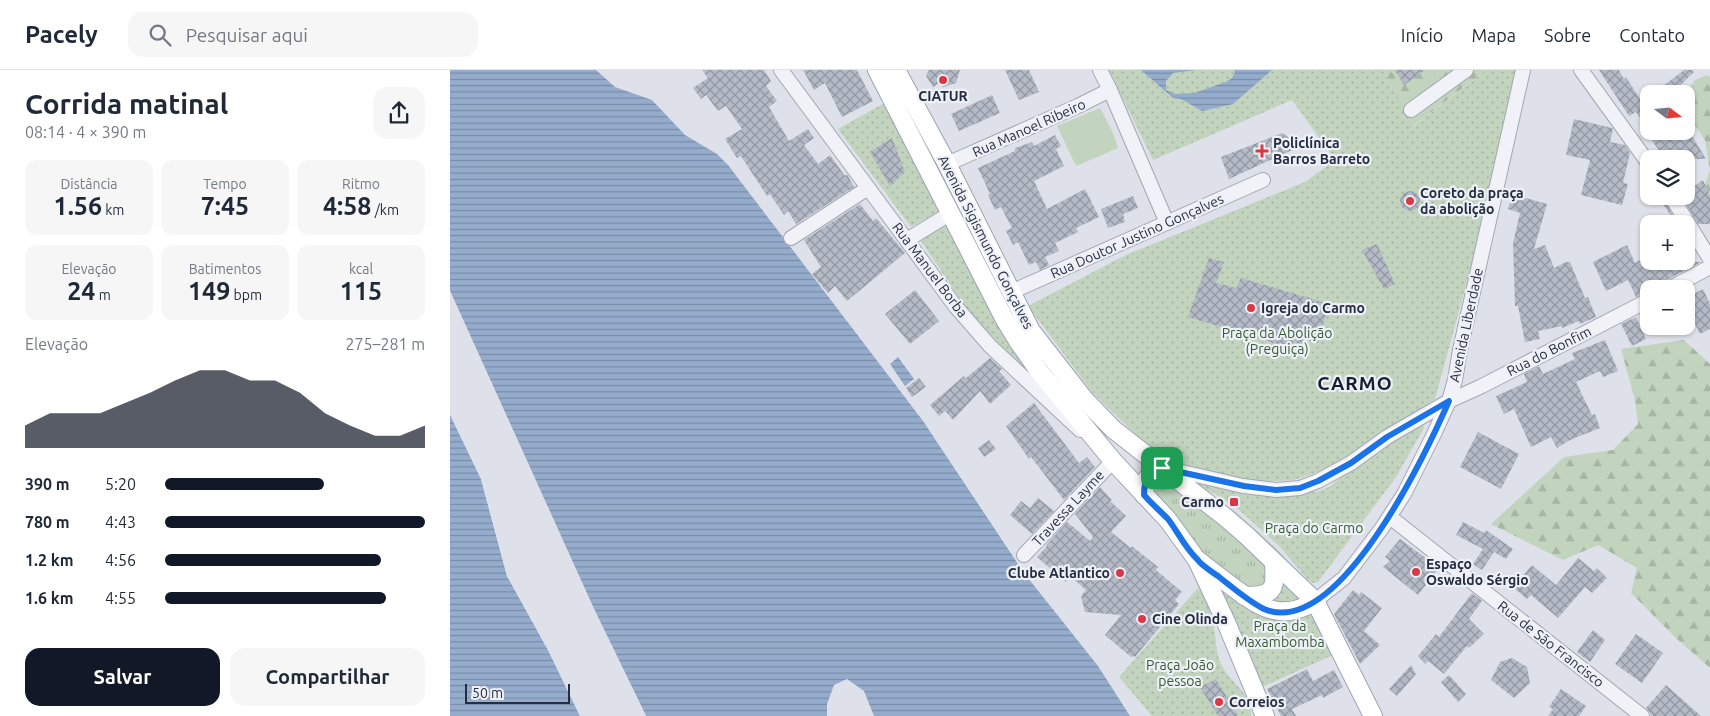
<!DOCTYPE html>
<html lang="pt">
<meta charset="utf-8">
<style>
:root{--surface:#fff;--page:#f6f6f7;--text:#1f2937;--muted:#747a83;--line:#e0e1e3;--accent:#111827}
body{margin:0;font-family:Ubuntu,sans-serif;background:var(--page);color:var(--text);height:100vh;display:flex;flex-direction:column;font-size:19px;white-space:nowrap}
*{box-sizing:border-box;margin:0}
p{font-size:16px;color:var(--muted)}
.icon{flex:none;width:28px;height:28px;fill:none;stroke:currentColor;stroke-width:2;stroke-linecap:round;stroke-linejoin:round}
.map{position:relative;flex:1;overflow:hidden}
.details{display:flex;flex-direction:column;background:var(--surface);width:450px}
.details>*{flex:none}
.needle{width:32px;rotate:106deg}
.controls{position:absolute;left:1190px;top:15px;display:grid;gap:10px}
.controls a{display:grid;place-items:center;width:55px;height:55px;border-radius:10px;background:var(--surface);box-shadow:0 1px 4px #0004;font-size:25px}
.scale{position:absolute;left:15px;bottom:12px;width:105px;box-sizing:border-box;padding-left:5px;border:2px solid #262d41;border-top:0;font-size:14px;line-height:18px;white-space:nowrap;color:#262d41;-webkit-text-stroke:4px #edf0f6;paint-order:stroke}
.pin{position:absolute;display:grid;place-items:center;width:42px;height:42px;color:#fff;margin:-21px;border-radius:10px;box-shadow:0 2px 8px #0006}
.round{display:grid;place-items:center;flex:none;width:52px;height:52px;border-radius:15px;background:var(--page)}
.headline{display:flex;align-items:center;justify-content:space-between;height:85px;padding:0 25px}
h1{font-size:28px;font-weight:600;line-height:38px}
.figures{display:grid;grid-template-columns:repeat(3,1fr);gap:8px;height:85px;padding:5px 25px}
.figures div{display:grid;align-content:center;border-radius:12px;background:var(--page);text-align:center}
.figures b{font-size:25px;font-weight:600}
.figures small{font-size:14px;font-weight:400}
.figures p{font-size:14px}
.chart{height:140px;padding:10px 25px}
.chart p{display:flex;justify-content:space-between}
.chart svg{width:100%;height:90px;margin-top:5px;fill:var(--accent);opacity:.7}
.button{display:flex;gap:10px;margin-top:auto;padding:10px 25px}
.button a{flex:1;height:58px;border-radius:15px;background:var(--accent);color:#fff;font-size:20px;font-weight:600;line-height:58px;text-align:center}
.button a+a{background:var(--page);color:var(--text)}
ul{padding:0 25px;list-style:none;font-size:16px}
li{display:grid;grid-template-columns:80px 60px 1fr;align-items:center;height:38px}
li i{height:12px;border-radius:6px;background:var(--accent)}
header{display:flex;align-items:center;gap:30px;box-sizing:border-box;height:70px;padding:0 25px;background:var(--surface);border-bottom:1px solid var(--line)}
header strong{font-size:24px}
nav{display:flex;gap:28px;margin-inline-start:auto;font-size:18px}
.search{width:350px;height:45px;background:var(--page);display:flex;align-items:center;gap:12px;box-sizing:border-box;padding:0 18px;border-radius:15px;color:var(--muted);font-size:19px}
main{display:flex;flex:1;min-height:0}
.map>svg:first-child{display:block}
.grass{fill:url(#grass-tufts)}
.forest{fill:url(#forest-firs)}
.park{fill:url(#park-dots)}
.pitch{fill:#c2d3be}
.water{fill:url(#water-rules)}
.pier{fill:#dee1e9}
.building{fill:url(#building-cross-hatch)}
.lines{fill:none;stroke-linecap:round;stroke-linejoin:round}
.minor-casing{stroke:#a3a7b3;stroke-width:16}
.major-casing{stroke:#9ca4b5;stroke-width:20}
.minor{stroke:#f1f2f7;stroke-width:14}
.major{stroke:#fff;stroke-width:18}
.route-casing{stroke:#fff;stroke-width:10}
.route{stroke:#1a73e8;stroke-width:6}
.poi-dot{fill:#d93844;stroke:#edf0f6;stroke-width:2}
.labels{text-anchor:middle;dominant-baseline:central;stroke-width:4.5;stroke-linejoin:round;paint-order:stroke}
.poi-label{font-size:14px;font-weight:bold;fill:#262d41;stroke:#edf0f6;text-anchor:start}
.street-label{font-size:14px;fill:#262d41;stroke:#edf0f6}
.park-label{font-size:14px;fill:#375d32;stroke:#edf0f6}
.district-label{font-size:19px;font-weight:bold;letter-spacing:1px;fill:#181f31;stroke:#edf0f6}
</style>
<header>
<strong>Pacely</strong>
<div class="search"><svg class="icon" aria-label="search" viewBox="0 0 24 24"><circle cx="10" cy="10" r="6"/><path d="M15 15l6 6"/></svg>Pesquisar aqui</div>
<nav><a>Início</a><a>Mapa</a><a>Sobre</a><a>Contato</a></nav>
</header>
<main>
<section class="details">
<div class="headline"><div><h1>Corrida matinal</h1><p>08:14 · 4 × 390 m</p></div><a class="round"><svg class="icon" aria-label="share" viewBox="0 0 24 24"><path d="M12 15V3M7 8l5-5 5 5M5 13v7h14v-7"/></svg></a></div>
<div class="figures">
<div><p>Distância</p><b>1.56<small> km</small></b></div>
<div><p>Tempo</p><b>7:45</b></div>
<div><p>Ritmo</p><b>4:58<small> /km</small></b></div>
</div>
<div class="figures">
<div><p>Elevação</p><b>24<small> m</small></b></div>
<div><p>Batimentos</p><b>149<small> bpm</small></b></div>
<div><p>kcal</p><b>115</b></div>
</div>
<div class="chart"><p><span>Elevação</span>275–281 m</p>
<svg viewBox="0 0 160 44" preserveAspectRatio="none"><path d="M0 44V33L10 27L20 27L30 27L40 22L50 17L60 11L70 6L80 6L90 11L100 11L110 17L120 27L130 33L140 38L150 38L160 33V44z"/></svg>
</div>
<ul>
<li><b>390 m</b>5:20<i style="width:61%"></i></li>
<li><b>780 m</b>4:43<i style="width:100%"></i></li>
<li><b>1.2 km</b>4:56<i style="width:83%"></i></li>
<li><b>1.6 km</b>4:55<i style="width:85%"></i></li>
</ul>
<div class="button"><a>Salvar</a><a>Compartilhar</a></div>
</section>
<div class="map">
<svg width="1260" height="646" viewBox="0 0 1260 646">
<defs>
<pattern id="grass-tufts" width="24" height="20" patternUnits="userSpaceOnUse" patternTransform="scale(1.25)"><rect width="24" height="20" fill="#c2d3be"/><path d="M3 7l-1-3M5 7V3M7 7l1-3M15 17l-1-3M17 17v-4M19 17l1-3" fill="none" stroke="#a7b5a4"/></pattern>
<pattern id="forest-firs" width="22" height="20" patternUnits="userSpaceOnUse" patternTransform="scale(1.25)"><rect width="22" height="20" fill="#c2d3be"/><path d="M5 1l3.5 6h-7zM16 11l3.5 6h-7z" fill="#a7b5a4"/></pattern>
<pattern id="park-dots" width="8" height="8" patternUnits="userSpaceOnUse" patternTransform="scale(1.25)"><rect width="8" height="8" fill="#c2d3be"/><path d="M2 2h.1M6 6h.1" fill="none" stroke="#a7b5a4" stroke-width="1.8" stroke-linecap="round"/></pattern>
<pattern id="water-rules" width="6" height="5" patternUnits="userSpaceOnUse" patternTransform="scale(1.25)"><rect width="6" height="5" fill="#95accc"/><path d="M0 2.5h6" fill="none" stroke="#798ca7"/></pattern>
<pattern id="building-cross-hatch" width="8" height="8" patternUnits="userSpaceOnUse" patternTransform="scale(1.25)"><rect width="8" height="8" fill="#b4bac6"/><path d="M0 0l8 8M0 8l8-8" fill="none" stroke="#9298a2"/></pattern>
</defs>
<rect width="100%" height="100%" fill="#dee1e9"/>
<path class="grass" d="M714,397L787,443L828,480L845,499L830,524L800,528L758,500L691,409Z"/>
<g class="forest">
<path d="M934,0H1036L962,57Z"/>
<path d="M1257,5L1260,7V123L1253,121L1260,100L1255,70L1236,42V24H1235L1245,10Z"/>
<path d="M1234,270L1260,294V598L1227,569L1181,523L1187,498L1148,475L1113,490L1041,454L1114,387L1163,380L1188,354L1185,330L1171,279Z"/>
</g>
<g class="park">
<path d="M659,0H934L963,57L1036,0H1067L1030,164L985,329L894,393L844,410L789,413L711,389L642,322L578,236L676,185L855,112L885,90L842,30L703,90Z"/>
<path d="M438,31L490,141L461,157L388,59Z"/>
<path d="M499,149L578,297L577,301L569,298L544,268L517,240L468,166Z"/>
<path d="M973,354L974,358L946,407L868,512L863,513L858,510L830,477L788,439L762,422L752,419L735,405L811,425H841L869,421L879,417L890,408L922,379Z"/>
<path d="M845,499L883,585L810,618L758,500L800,527L830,524Z"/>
<path d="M748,518C757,529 761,542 764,557C766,570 766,586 773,598C782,614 803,625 801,646H702L669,607Z"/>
</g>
<path class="pitch" d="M650,38L663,63L668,78L626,96L607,56Z"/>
<g class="water">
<path d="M0,0H146L165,17L202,30L235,65L267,84L278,95L473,351L574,503L648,596L680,646H424L414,621L397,609L384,615L377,634V646H196L144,539L0,221Z"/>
<path d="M691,0H746L723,3L716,11V20L725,24L744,23L776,12L782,8L785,2L784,0H822L783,34L752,41L731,29L723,28Z"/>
<path d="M448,287L464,309L455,316L440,294Z"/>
<path d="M0,345L31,409L57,506L98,580L130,646H0Z"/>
</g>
<g class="pier">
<path d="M0,221L144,539L196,646H193L142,540L0,227Z"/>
<path d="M0,343L2,344L33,408L60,505L100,579L133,646H130L98,580L57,506L31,409Z"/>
</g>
<g class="building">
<path d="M252,0H314L321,11L316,16L327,31L319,37L339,71L358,59L364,68L354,75L368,94L380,85L395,106L397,104L404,117L346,154L338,141L334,145L320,124L317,126L291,86L287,88L275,69L292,59L276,36L268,41L256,25L251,29L243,18L258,8Z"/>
<path d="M353,0H407L423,31L392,47L375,13L364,20Z"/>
<path d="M479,0H510L506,13L493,17L489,13L483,17L476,6Z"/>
<path d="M555,0H579L589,22L569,30Z"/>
<path d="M945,0H975L954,15Z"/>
<path d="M1149,0H1169L1174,9L1176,7L1192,32L1199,27V61L1186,42L1179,46Z"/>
<path d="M1234,0H1242L1244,2L1221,24H1203Z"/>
<path d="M542,25L550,43L509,61L501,44Z"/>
<path d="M1124,49L1162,58L1163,59L1160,72L1175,75L1180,83L1173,113L1178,114L1172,135L1131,125L1140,90L1116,85Z"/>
<path d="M1213,61H1239L1256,89H1215L1201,69Z"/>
<path d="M832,63L851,76L779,109L771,87Z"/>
<path d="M605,65L611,76L606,79L614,96L584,111L597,139L635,119L649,147L626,158L628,162L605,173L609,181L595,187L599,195L590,200L586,192L579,195L568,172L563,175L556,161L562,158L551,137L545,140L538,125L540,124L528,98L565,81V78L582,72L584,76Z"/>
<path d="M442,68L455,102L440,116L420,82Z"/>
<path d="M1253,110L1260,126V154H1248L1231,126H1236V122Z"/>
<circle cx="960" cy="131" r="10"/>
<path d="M1062,124L1097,134L1084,179L1095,175L1104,198L1116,192H1120L1135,228L1138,227L1146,247L1130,254L1129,251L1112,258V256L1088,261L1090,269L1075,272L1068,236H1065L1063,173L1070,143L1058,139Z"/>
<path d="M683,126L688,138L673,144L675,152L658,158L651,139Z"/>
<path d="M1208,126H1212L1228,154H1209L1221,146Z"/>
<path d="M410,134L423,151L426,148L455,183L397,231L385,216L378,223L362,204L371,197L354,170Z"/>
<path d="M927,174L945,214L934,219L912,180Z"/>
<path d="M1177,175L1185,193L1199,185V191L1251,192L1215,211L1211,216L1206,219H1199V221L1186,227L1178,210L1156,221L1143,192Z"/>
<path d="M759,188L774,192L766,213L786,218L791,208L879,234L868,273L853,269L852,274L843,272L841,278L738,247Z"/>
<path d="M1253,219L1260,234V259L1250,264L1236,236V228Z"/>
<path d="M465,220L489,251L460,274L435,244Z"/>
<path d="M1186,247L1196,269L1182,276L1171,254Z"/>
<path d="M1155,270L1168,301L1153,307L1150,301L1126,312L1142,345L1145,344L1150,358L1120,370L1107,378L1101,367L1081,377L1064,339L1054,344L1046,326L1077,312L1074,304L1089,296L1093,304L1125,289L1122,283Z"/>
<path d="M540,288L552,299L549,301L561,315L540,334L530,321L503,350L495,341L489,346L480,335L514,306L516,308Z"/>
<path d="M469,308L476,317L462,327L456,318Z"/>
<path d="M584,333L629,393L637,387L645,397L614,430L581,387L579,389L556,356Z"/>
<path d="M1028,362L1069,384L1051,419L1010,397Z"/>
<path d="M539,370L546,379L534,387L528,378Z"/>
<path d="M650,417L662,430L660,431L676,446L661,462L681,478L682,476L708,497L706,500L732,522L725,530L729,534L685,587L683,586L681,587L655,565L671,545L635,542L631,526L636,520L620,506L616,512L587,487L597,476L596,475L617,452L640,471L643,467L625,444Z"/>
<path d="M588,428L604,441L582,464L560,445L571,431L580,438Z"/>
<path d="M1013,452L1034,463L1036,460L1063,479L1056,489L1044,482L1032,500L1023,494L1033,479L1006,465Z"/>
<path d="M950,469L989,498L968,525L933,497L940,491L935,487Z"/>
<path d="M1128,488L1144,501L1147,498L1157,508L1142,523L1135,517L1108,548L1081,525L1077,529L1063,517L1082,495L1106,515Z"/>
<path d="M903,520L909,525L911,522L932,538L914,561L930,575L910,594L884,544Z"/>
<path d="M1022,523L1032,531L1019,549L1034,564L1019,578L1017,576L994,604L978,591L975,594L968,586L986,564L989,567Z"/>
<path d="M1143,560L1155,570L1140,592L1127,582Z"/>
<path d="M1186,564L1213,583L1192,613L1165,594Z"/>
<path d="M1062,588L1077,597L1080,613L1064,628L1041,610L1050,592Z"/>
<path d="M961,595L966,604L947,626L939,619Z"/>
<path d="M857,599L863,611L884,600L893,617L873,628L872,625L842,639L846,646H831L817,619Z"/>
<path d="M999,605L1016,624L1008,632L991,612Z"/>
<path d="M766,609L788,646H768L750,617Z"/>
<path d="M1216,615L1251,646H1202L1196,638Z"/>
<path d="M1111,619L1136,636L1129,646H1098L1103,639L1099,637Z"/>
</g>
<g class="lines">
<g class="minor-casing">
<g id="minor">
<path d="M331,0L506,237L540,276L630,360"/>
<path d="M650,0L660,20L717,153"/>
<path d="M1131,0L1199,94"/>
<path d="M961,40L1016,0"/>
<path d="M497,94L628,36L660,20"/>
<path d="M1221,126L1260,189"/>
<path d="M341,168L418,118"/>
<path d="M457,170L501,143"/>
<path d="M1219,219L1260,197"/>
<path d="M561,222L813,110"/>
<path d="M715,398L793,416L826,420L850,418L868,411L901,393L937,367L999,331L1032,316L1199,230"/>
<path d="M940,447L1192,646"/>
<path d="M574,485L663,391"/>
<path d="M865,531L894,508L932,458L954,424L984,364L999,331L1005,310L1010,280L1073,0"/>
</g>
</g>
<g class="major-casing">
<g id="major">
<path d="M427,0L554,248L568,271L589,301L663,391L718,450L747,490L776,552L815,646"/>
<path d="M446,0L497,94L581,261L634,329L663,359L775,447L796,465L865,531L923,646"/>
<path d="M694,425C694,410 698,403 712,398"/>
<path d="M749,491C760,500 772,509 784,518C811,538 833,552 865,531"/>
<path d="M794,526C823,526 826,521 824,493"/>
</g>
</g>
<use href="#minor" class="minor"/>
<use href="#major" class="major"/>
</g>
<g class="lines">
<g class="route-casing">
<path id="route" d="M999,331C976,383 889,570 814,539C798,531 782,517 768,506C761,501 752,496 747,489C735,478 728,462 718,449C710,441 701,433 694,425C694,410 698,403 712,398L794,416L826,420L850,418L868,411L901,393L937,367Z"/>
</g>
<use href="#route" class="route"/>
</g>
<g class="poi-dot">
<circle cx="493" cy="10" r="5"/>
<path d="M809.5 73.5h5v5h5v5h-5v5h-5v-5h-5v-5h5z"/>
<circle cx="960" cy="131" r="5"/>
<circle cx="801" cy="238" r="5"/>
<rect x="779" y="427" width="10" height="10" rx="2.5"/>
<circle cx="966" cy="502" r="5"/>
<circle cx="670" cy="503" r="5"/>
<circle cx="692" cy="549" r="5"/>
<circle cx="769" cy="632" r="5"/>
</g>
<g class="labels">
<g class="poi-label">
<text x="493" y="26" text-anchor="middle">CIATUR</text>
<text x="823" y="73">Policlínica<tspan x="823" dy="16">Barros Barreto</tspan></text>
<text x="970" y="123">Coreto da praça<tspan x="970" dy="16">da abolição</tspan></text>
<text x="811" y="238">Igreja do Carmo</text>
<text x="774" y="432" text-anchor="end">Carmo</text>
<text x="976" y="494">Espaço<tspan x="976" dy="16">Oswaldo Sérgio</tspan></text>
<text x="660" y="503" text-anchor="end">Clube Atlantico</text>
<text x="702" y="549">Cine Olinda</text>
<text x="779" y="632">Correios</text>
</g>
<g class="street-label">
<text transform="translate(579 58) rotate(-24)">Rua Manoel Ribeiro</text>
<text transform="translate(687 166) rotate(-24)">Rua Doutor Justino Gonçalves</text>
<text transform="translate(536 172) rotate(63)">Avenida Sigismundo Gonçalves</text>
<text transform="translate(480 200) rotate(53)">Rua Manuel Borba</text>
<text transform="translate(1016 255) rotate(-78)">Avenida Liberdade</text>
<text transform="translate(1099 281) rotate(-27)">Rua do Bonfim</text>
<text transform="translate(618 438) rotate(-47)">Travessa Layme</text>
<text transform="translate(1101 574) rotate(38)">Rua de São Francisco</text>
</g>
<g class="park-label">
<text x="827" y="263">Praça da Abolição<tspan x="827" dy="16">(Preguiça)</tspan></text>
<text x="864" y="458">Praça do Carmo</text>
<text x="830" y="556">Praça da<tspan x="830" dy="16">Maxambomba</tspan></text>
<text x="730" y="595">Praça João<tspan x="730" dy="16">pessoa</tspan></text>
</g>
<g class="district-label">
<text x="905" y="313">CARMO</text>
</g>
</g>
</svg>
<div class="controls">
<a><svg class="needle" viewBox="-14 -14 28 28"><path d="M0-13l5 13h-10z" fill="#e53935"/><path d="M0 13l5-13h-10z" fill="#747a83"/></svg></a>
<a><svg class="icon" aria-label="layers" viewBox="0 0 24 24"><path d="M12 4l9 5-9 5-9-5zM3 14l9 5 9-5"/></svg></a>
<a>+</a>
<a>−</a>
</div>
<div class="scale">50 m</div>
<div class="pin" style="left:712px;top:398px;background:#1e9e55"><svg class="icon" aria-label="arrive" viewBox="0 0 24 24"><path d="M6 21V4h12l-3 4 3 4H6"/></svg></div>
</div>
</main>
